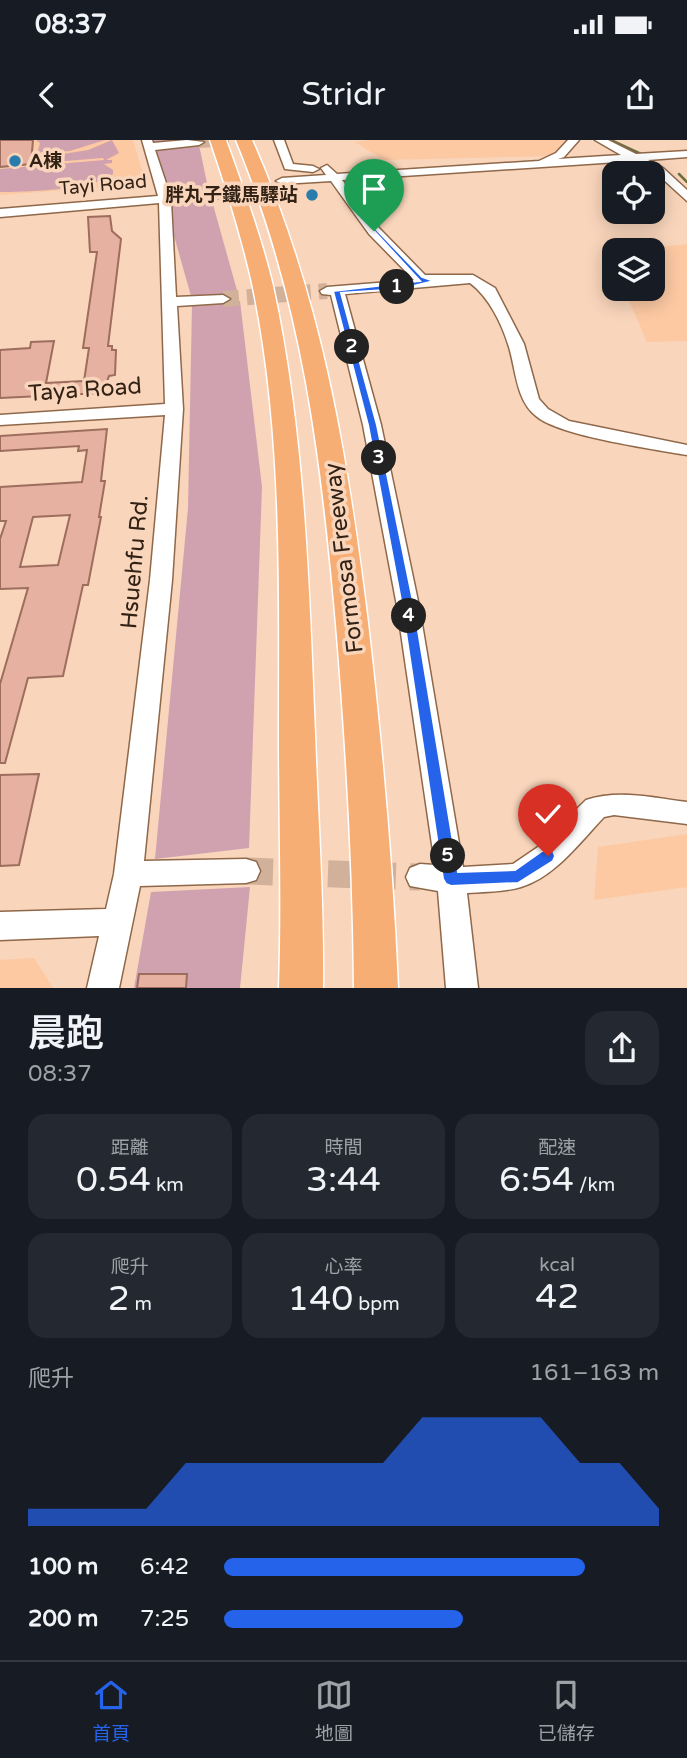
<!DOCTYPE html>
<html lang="zh-TW">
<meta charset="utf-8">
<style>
:root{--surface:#171b24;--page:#242831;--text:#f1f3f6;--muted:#9ea1a6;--line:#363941;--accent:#2563eb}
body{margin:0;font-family:"Varela Round","Noto Sans TC",sans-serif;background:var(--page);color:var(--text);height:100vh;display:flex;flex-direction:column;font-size:26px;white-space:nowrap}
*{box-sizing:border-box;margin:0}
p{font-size:23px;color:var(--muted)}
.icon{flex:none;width:38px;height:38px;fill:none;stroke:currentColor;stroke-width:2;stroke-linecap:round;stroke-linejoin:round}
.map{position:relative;height:848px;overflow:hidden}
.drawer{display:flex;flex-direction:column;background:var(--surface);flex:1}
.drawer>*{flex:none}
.fabs{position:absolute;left:602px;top:21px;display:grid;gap:14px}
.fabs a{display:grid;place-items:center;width:63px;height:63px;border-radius:14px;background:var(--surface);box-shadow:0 4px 18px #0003;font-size:35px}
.pin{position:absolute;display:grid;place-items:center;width:60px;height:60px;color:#fff;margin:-72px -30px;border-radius:50% 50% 50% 0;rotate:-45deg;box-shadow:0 0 7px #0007}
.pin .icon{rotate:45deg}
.km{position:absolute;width:35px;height:35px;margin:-18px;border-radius:50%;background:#222;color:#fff;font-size:19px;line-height:35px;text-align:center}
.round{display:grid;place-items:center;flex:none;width:74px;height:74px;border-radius:21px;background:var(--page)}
.summary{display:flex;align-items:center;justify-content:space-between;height:119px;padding:0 28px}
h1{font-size:38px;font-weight:600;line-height:52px}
.figures{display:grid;grid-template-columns:repeat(3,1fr);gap:10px;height:119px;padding:7px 28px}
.figures div{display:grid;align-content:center;border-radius:18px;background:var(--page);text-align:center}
.figures b{font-size:35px;font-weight:600}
.figures small{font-size:19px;font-weight:400}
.figures p{font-size:19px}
.chart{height:196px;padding:14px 28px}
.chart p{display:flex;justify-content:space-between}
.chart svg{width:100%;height:126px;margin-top:7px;fill:var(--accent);opacity:.7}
ul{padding:0 28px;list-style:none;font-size:23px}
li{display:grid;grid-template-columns:112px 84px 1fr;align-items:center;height:52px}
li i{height:18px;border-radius:9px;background:var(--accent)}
.status{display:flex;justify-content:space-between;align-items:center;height:49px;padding:0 35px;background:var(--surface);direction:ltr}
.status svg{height:19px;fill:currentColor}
header{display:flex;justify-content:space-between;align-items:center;height:91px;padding:0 28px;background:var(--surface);font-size:32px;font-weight:600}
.dock{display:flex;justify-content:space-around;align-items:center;height:98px;border-top:2px solid var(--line);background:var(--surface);font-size:19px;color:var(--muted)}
.dock a{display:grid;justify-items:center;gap:4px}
.dock .on{color:var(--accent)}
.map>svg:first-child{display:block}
.built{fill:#fcc9a3}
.green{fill:#d0a2b0}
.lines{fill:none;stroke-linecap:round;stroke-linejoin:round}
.stream{stroke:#6b7040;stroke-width:2.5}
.building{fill:#e6b1a0;stroke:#9d6d5e;stroke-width:2;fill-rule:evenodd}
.minor-tunnel-far2{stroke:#d1b19a;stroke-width:12;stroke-dasharray:12 6;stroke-linecap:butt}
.minor-tunnel-far1{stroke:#d1b19a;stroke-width:16;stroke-dasharray:16 8;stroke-linecap:butt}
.minor-tunnel{stroke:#d1b19a;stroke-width:27;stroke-dasharray:27 14;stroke-linecap:butt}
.minor-casing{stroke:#8f684a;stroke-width:3}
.highway-casing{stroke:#fff;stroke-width:3}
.minor{fill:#fff;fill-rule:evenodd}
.highway{fill:#f7ae74;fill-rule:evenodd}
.route{fill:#2563eb;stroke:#fff;stroke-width:2}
.poi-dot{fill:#287dad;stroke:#f9d5bb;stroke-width:2.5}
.labels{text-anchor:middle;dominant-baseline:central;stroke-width:7;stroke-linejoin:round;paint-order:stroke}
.far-poi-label{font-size:19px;font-weight:bold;fill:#322215;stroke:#f9d5bb;text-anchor:start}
.far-street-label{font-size:19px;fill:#322215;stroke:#f9d5bb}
.street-label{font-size:23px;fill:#322215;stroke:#f9d5bb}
</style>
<div class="status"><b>08:37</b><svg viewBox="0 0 49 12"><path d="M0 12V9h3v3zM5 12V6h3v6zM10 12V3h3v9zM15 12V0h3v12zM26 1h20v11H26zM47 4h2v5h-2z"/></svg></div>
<header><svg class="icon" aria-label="back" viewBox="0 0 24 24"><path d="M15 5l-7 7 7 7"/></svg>Stridr<svg class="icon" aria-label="share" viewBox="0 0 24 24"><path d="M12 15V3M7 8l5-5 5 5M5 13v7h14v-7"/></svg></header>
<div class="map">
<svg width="687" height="848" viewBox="0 0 687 848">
<rect width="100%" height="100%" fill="#f9d5bb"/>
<g class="built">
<path d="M0,0H133L146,44L0,55Z"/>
<path d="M369,0H566L553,16L384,20L355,2Z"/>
<path d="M687,104V201L647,202L624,149H653V110H639Z"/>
<path d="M687,694V747L594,760L598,707Z"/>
<path d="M34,818L53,848H0V820Z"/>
</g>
<g class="green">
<path d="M36,0H105L70,11L37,14L40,3Z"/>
<path d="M112,0L119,13L106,20H112V23L104,24L113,30V34C96,50 25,52 0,52V29L104,20L103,18L53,22L50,16L88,10Z"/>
<path d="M147,0H198L207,43L238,154L191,156Z"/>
<path d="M240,161L262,347L249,708L155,719L188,368L192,165Z"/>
<path d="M250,747L240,848H134L151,752Z"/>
</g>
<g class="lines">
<g class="stream">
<path d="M611,0L641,14"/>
<path d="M679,34L687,42"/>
</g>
</g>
<g class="building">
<path d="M0,0H33L31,24L0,27Z"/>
<path d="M110,76L112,91L121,99L108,206H112V210H116L115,235L109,236L103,253L0,258V210L30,208L31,202L54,201L46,243L84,241L89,208H83L97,112H90L88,77Z"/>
<path d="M107,289L101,341H105L99,377H101L88,445H83L63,536L28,538L5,623H0V544L28,448L0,449V399L6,381H0V347L82,342L87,310L78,311L79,306L0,311V296ZM70,375L58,425L20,427L33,377Z"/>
<path d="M39,634L19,725L0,726V635Z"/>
<path d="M139,834H187L186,848H137Z"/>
</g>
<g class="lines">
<g class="minor-tunnel-far2">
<path d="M199,2L230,0"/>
<path d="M210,55L286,48"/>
</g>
<path class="minor-tunnel-far1" d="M223,159L327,151"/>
<path class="minor-tunnel" d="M246,731L420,737"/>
<g class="minor-casing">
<g id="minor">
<path d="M142,0H152L153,3L187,0L204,2L199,5L155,10L170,55L210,51L216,55L210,59L171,62L176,157L223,155L230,159L223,163L177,166L183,269L172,440L144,721L246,719L256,722L260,731L256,740L246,743L140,746L119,848H87L99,796L0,800V772L106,769L114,734L150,440L165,275L0,285V275L165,264L159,63L0,77V69L158,56Z"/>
<path d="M274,0H284L293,24L313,26L319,29L313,32L285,29Z"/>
<path d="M568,0H579L564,17L558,19L621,15L595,0H608L636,14L687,11V17L648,20L663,28L687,50V61L655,32L633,21L342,40L379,88L425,135H473L495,148L524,204L539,259L548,269L569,281L687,305V315C653,309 559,296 536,276C516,260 516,230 509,207C502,184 489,157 470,143L345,154L381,285L419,466L463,727L513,724L538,707L586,660C619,649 653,658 687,662V684L614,675L604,677C581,701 555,737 521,747C505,752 484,752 467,753L478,848H446L438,751L410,746L406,737L410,728L420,724L435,725L397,466L363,285L331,155L322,154L320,151L327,147L414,140L369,94L331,41L282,44L276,41L282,38L326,35L321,28L327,25L337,34L539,21L556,13Z"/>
</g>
</g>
<g class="highway-casing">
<g id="highway">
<path d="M210,0H226C243,48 261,96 273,146C305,294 309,444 315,594C318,679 324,763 323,848H279C282,763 279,678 279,593C279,443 283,290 252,143C241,94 226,47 210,0Z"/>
<path d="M236,0H252C322,159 347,312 368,483C382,604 393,726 398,848H354C353,726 346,605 336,484C321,313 302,160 236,0Z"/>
</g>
</g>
<use href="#minor" class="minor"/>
<use href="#highway" class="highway"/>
</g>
<path class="route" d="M372,89H376L422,137L434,141L401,149L341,153L377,285L414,466L458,732L515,730L542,711H553L555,716L553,721L518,743L451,746L446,744L443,739L402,466L368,285L333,151L420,141Z"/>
<g class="poi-dot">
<circle cx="15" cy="21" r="7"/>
<circle cx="312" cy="55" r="7"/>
</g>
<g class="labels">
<g class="far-poi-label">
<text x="29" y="21">A棟</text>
<text x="298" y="55" text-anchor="end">胖丸子鐵馬驛站</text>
</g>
<g class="far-street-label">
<text transform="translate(103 45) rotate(-5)">Tayi Road</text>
</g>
<g class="street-label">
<text transform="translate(85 250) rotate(-4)">Taya Road</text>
<text transform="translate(344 418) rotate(-97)">Formosa Freeway</text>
<text transform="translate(135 422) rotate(-85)">Hsuehfu Rd.</text>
</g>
</g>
</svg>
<div class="fabs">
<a><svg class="icon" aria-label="locate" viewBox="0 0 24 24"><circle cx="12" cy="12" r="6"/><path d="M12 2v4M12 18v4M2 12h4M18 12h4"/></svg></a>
<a><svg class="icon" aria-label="layers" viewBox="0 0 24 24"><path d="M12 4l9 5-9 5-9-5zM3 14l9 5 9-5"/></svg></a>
</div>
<div class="pin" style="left:374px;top:91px;background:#1e9e55"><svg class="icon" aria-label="arrive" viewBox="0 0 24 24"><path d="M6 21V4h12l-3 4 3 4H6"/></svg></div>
<div class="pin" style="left:548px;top:716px;background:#d93025"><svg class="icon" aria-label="check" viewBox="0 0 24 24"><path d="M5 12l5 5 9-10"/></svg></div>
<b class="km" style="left:397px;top:147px">1</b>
<b class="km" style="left:352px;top:207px">2</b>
<b class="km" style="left:379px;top:318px">3</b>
<b class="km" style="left:409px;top:476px">4</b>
<b class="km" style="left:448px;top:716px">5</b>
</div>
<section class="drawer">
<div class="summary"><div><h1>晨跑</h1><p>08:37</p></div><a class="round"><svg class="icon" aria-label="share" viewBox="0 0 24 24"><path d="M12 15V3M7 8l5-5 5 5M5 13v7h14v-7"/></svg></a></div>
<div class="figures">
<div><p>距離</p><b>0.54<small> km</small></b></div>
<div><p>時間</p><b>3:44</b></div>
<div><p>配速</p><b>6:54<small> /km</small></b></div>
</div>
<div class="figures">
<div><p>爬升</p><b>2<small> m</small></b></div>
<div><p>心率</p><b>140<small> bpm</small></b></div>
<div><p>kcal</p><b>42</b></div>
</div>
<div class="chart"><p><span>爬升</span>161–163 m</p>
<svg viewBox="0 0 160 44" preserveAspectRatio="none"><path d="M0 44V38L10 38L20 38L30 38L40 22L50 22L60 22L70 22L80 22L90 22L100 6L110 6L120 6L130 6L140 22L150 22L160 38V44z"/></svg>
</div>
<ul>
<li><b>100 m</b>6:42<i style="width:83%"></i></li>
<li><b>200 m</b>7:25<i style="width:55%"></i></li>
</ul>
</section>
<nav class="dock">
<a class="on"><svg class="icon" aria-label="home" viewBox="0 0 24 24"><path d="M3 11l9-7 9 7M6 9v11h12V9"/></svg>首頁</a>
<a><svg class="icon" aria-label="map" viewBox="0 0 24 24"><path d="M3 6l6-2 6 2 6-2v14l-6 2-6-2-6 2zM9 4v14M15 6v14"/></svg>地圖</a>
<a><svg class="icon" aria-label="saved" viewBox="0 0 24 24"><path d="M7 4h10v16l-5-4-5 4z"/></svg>已儲存</a>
</nav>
